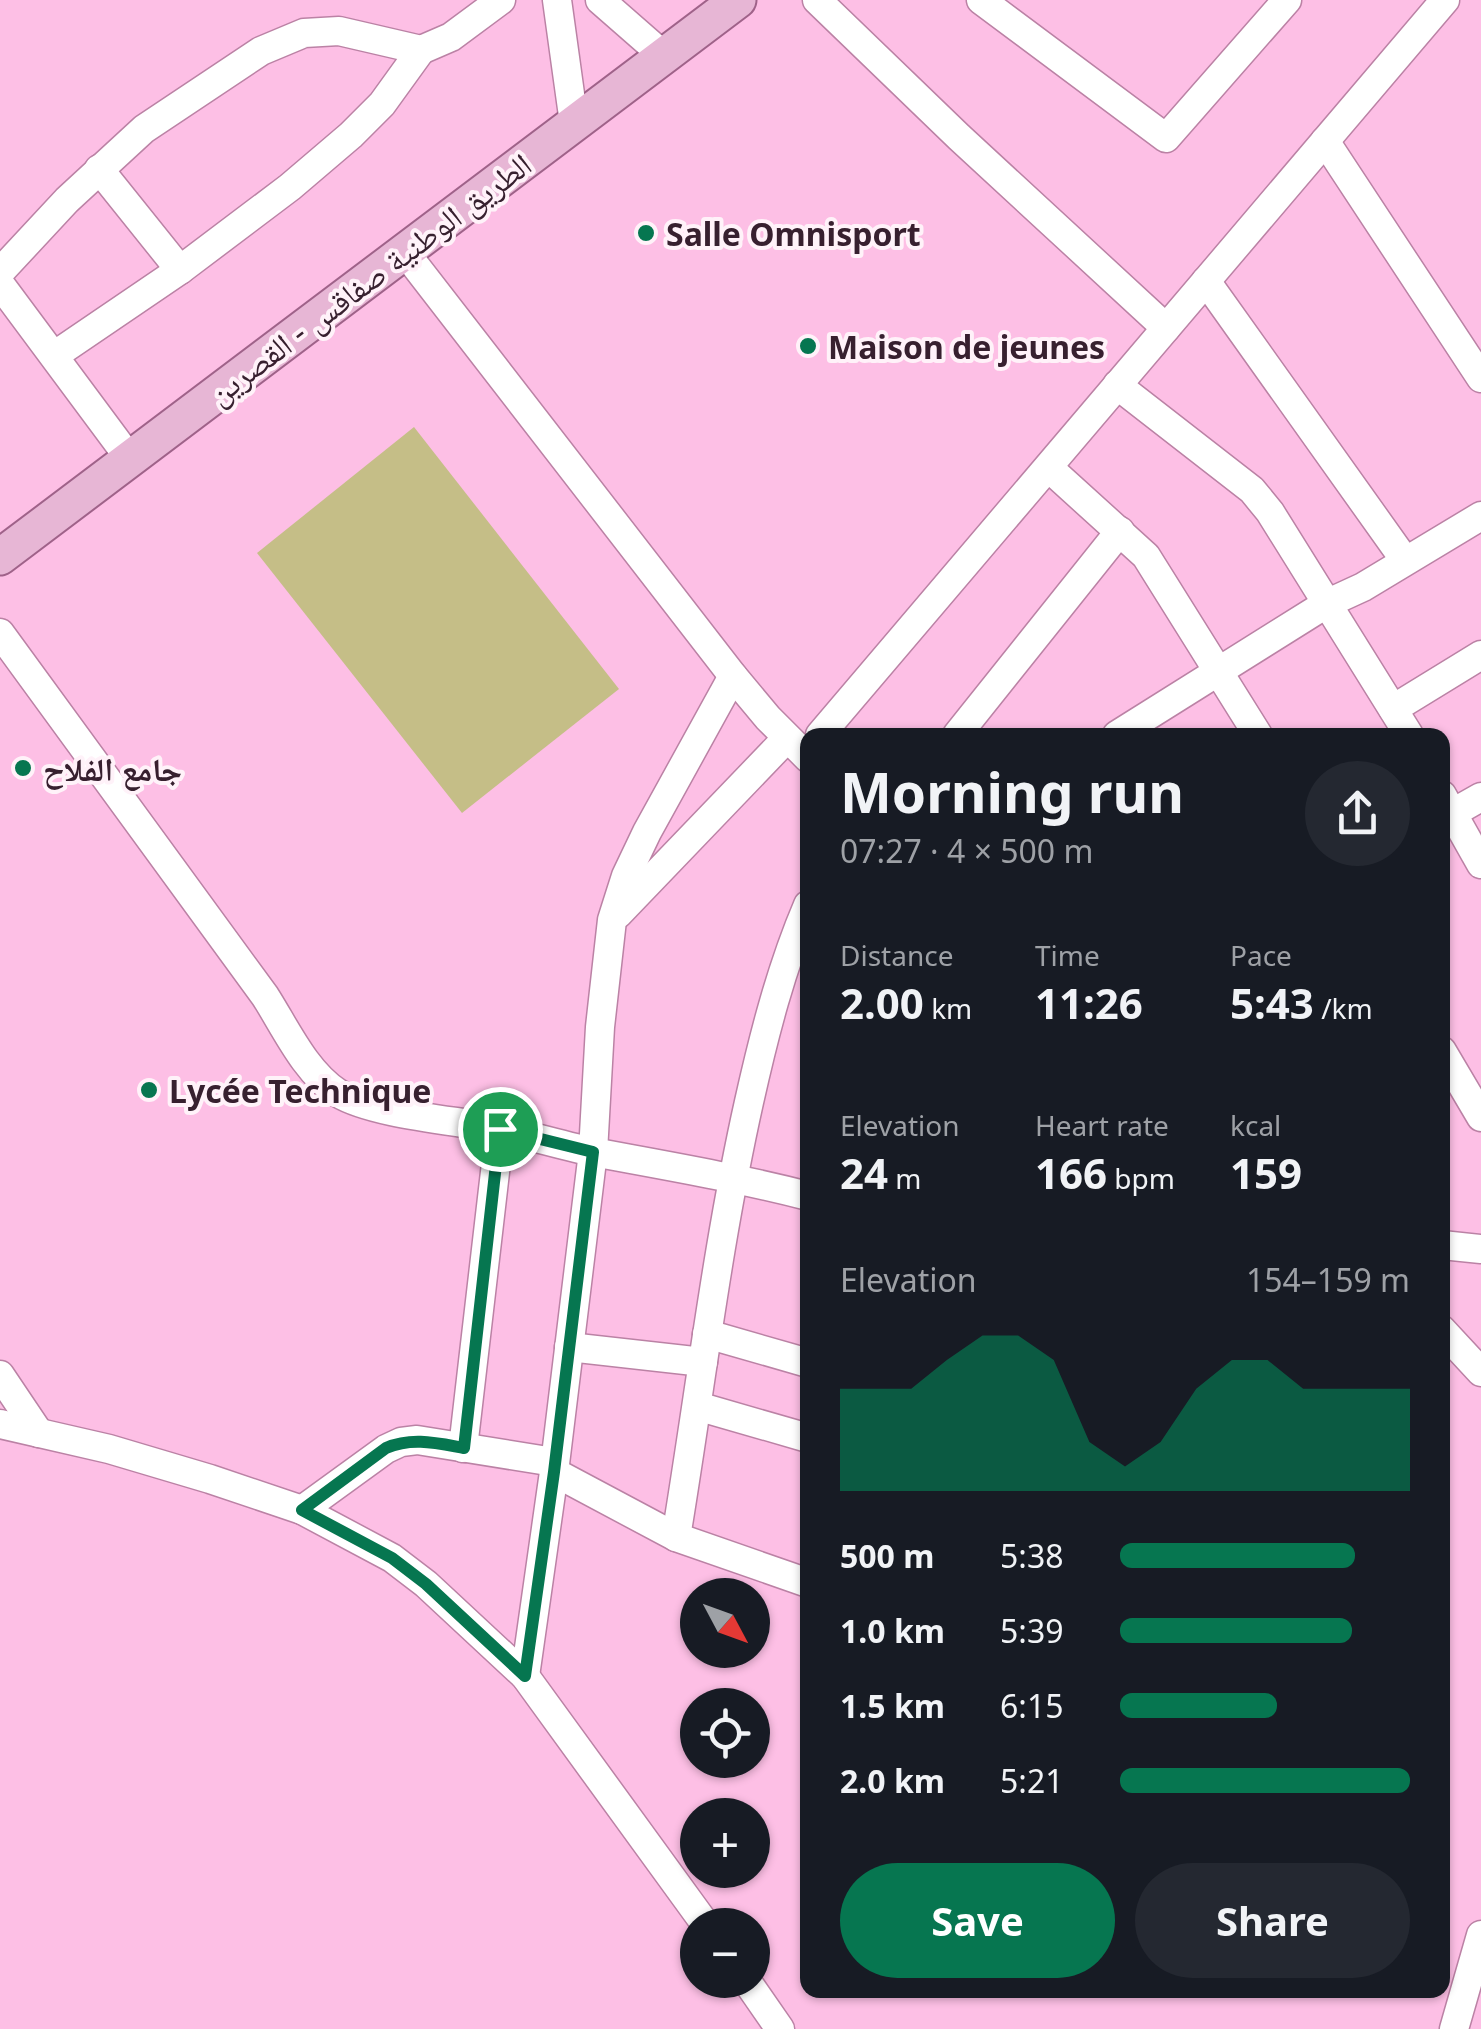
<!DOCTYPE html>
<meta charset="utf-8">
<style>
:root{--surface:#171b24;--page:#242831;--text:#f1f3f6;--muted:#9ea1a6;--accent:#067650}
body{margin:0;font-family:"Noto Sans","Noto Naskh Arabic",sans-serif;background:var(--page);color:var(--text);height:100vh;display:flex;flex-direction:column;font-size:38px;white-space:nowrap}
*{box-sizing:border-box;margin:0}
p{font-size:32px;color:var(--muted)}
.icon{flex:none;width:55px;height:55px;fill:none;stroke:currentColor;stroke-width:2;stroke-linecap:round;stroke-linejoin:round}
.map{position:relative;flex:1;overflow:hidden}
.panel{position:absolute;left:800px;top:728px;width:650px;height:1270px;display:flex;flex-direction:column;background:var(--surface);border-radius:20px;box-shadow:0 2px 8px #0004}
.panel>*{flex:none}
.needle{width:65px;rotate:131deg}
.buttons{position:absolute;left:680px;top:1578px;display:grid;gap:20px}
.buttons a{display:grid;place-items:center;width:90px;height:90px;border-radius:50%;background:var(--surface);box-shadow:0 2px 8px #0004;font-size:50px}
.pin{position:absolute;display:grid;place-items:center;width:85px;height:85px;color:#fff;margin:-42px;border:5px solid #fff;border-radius:50%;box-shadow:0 2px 10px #0007}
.round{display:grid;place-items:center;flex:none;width:105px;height:105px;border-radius:52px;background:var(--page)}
.overview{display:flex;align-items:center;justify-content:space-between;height:170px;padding:0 40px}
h1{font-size:55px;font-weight:700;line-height:75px}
.stats{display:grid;grid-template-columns:repeat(3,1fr);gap:15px;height:170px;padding:10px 40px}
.stats div{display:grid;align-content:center}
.stats b{font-size:42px;font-weight:700}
.stats small{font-size:28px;font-weight:400}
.stats p{font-size:28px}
.chart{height:280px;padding:20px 40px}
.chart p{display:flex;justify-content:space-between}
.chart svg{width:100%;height:180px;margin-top:10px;fill:var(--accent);opacity:.7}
.primary-button{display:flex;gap:20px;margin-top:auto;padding:20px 40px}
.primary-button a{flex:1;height:115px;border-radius:60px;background:var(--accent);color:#fff;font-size:40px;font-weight:700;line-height:115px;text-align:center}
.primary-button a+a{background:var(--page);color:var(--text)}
ul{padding:0 40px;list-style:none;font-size:32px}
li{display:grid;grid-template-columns:160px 120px 1fr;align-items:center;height:75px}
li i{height:25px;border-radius:12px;background:var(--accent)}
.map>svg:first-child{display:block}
.green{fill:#c5be87}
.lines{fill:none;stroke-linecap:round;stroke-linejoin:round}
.minor-casing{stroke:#bb82a5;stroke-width:31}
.major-casing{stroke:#9f6289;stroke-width:39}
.minor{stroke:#fff;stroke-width:28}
.major{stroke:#e7b6d5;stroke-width:35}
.route-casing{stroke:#fff;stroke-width:20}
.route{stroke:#067650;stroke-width:12}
.poi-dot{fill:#067650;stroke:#fff2f9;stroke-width:4}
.labels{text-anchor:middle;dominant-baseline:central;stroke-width:8;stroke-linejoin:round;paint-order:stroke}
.poi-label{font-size:32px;font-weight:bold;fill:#37202f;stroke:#fff2f9;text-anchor:start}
.street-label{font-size:32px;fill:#37202f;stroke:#fff2f9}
</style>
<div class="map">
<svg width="1481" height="2029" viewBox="0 0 1481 2029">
<rect width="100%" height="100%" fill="#fdbfe5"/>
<path class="green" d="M414,427L619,689L462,813L257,553Z"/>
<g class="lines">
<g class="minor-casing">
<g id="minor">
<path d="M557,0L574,123"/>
<path d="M600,0L664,56"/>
<path d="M817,0L959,137L1166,328"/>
<path d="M981,0L1166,138L1287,0"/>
<path d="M1325,141L1481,378"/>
<path d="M99,169L180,270"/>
<path d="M404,251L733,676L768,718L808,758"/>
<path d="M0,272L67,200L144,129L261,51L304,33L339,31L421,50L451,37L501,0"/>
<path d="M1206,281L1404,559"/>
<path d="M0,284L130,459"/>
<path d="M55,355L180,270L290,187L351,135L382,104L421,50"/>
<path d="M1117,385L1252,490L1270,512L1409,735"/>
<path d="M1049,468L1146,556L1258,735"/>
<path d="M0,633L265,996C285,1027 305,1072 338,1093C373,1114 452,1120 494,1128C529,1135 563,1146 598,1153C668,1166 738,1178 808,1196"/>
<path d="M1393,709L1481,655"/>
<path d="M820,735L1445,0"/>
<path d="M957,735L1120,531"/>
<path d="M1117,735L1326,604L1363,587L1481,516"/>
<path d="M1442,795L1481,864"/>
<path d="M1442,819L1481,797"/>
<path d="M618,914L787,738"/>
<path d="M1442,1051L1481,1117"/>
<path d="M1442,1245L1481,1249"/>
<path d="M1442,1330L1481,1372"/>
<path d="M707,1334L808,1363"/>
<path d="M569,1347L703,1362"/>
<path d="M0,1375L39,1433"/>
<path d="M697,1406L808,1438"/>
<path d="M0,1424L109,1449L210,1479L302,1510L392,1558L426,1584L525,1676L706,1925"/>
<path d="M463,1448L500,1129"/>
<path d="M554,1472L676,1537L808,1583"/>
<path d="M302,1510L386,1449L401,1442L417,1440L554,1462"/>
<path d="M676,1537C700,1392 717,1245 749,1102C764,1035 781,968 808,905"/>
<path d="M525,1676L554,1472L593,1152L600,1027L612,920L626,876L647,832L733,676"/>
<path d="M746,1980L780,2029"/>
<path d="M1454,2029L1481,1935"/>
</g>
</g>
<g class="major-casing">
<path id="major" d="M0,557L738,0"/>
</g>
<use href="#minor" class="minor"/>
<use href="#major" class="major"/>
</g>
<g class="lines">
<g class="route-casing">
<path id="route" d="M500,1129L593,1152L554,1472L525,1676L426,1584L392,1558L302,1510L386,1448C412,1437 436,1443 464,1448Z"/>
</g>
<use href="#route" class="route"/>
</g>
<g class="poi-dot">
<circle cx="646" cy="233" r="10"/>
<circle cx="808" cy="346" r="10"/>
<circle cx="23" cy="768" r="10"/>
<circle cx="149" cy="1090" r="10"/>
</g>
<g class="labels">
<g class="poi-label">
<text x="666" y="233">Salle Omnisport</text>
<text x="828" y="346">Maison de jeunes</text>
<text x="43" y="768">جامع الفلاح</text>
<text x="169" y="1090">Lycée Technique</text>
</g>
<g class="street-label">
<text transform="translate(369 278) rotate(-37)">الطريق الوطنية صفاقس - القصرين</text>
</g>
</g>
</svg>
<div class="buttons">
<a><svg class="needle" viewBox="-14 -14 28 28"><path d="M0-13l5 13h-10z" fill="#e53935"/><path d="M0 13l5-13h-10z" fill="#9ea1a6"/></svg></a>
<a><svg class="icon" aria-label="locate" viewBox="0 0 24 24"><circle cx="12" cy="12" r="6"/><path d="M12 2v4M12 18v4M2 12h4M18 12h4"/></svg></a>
<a>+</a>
<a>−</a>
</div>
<div class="pin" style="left:500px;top:1129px;background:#1e9e55"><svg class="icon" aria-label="arrive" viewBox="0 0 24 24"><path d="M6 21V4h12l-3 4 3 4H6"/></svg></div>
<section class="panel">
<div class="overview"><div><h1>Morning run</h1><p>07:27 · 4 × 500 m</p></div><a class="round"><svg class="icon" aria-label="share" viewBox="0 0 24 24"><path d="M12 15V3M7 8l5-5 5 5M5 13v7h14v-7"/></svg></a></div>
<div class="stats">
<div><p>Distance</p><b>2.00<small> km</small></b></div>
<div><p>Time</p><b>11:26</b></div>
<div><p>Pace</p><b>5:43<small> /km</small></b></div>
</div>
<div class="stats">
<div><p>Elevation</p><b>24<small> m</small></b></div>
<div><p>Heart rate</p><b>166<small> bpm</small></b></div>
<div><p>kcal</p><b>159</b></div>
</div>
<div class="chart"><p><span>Elevation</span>154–159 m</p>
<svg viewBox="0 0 160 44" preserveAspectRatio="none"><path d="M0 44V19L10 19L20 19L30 12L40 6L50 6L60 12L70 32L80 38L90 32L100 19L110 12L120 12L130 19L140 19L150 19L160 19V44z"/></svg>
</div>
<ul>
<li><b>500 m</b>5:38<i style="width:81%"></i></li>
<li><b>1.0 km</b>5:39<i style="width:80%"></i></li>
<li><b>1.5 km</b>6:15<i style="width:54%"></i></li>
<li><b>2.0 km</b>5:21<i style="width:100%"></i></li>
</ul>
<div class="primary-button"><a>Save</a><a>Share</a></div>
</section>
</div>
